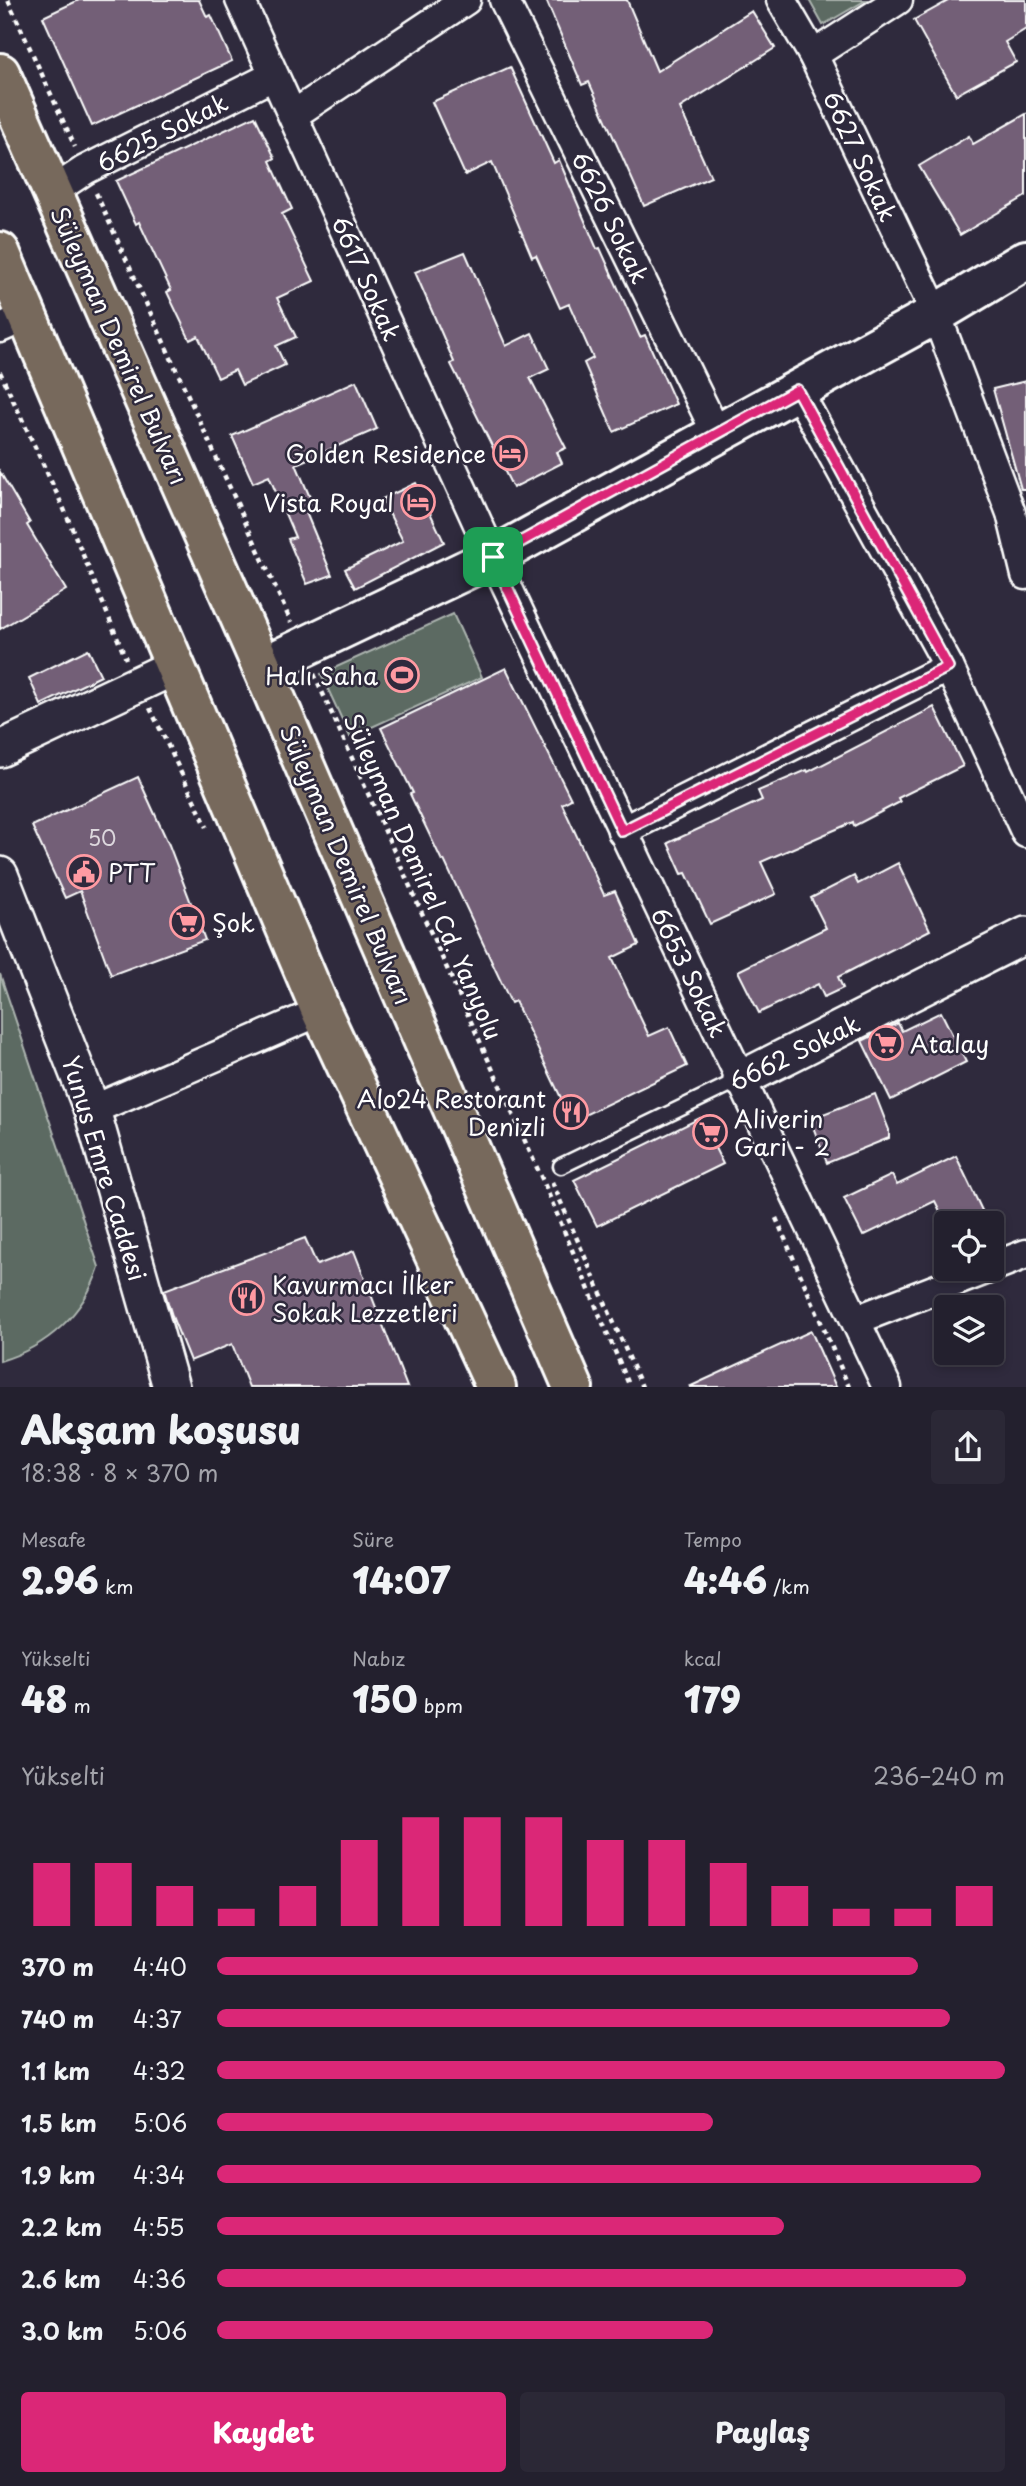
<!DOCTYPE html>
<html lang="tr">
<meta charset="utf-8">
<style>
:root{--surface:#23202e;--page:#2b2836;--text:#f1f3f6;--muted:#a3a3aa;--line:#403e4a;--accent:#db2777}
body{margin:0;font-family:"Playpen Sans",sans-serif;background:var(--page);color:var(--text);height:100vh;display:flex;flex-direction:column;font-size:26px;white-space:nowrap}
*{box-sizing:border-box;margin:0}
p{font-size:23px;color:var(--muted)}
.icon{flex:none;width:38px;height:38px;fill:none;stroke:currentColor;stroke-width:2;stroke-linecap:round;stroke-linejoin:round}
.map{position:relative;height:1387px;overflow:hidden}
.panel{display:flex;flex-direction:column;background:var(--surface);flex:1}
.panel>*{flex:none}
.buttons{position:absolute;left:934px;top:1211px;display:grid;gap:14px}
.buttons a{display:grid;place-items:center;width:70px;height:70px;border-radius:7px;background:var(--surface);box-shadow:0 4px 10px #0003,0 0 0 2px var(--line);font-size:35px}
.pin{position:absolute;display:grid;place-items:center;width:60px;height:60px;color:#fff;margin:-30px;border-radius:14px;box-shadow:0 4px 10px #0006}
.round{display:grid;place-items:center;flex:none;width:74px;height:74px;border-radius:7px;background:var(--page)}
.summary{display:flex;align-items:center;justify-content:space-between;height:119px;padding:0 21px}
h1{font-size:38px;font-weight:800;line-height:52px}
.figures{display:grid;grid-template-columns:repeat(3,1fr);gap:10px;height:119px;padding:7px 21px}
.figures div{display:grid;align-content:center}
.figures b{font-size:35px;font-weight:800}
.figures small{font-size:19px;font-weight:400}
.figures p{font-size:19px}
.chart{height:196px;padding:14px 21px}
.chart p{display:flex;justify-content:space-between}
.chart svg{width:100%;height:126px;margin-top:7px;stroke:var(--accent);stroke-width:6}
.action{display:flex;gap:14px;margin-top:auto;padding:14px 21px}
.action a{flex:1;height:80px;border-radius:7px;background:var(--accent);color:#fff;font-size:28px;font-weight:800;line-height:80px;text-align:center}
.action a+a{background:var(--page);color:var(--text)}
ul{padding:0 21px;list-style:none;font-size:23px}
li{display:grid;grid-template-columns:112px 84px 1fr;align-items:center;height:52px}
li i{height:18px;border-radius:9px;background:var(--accent)}
.map>svg:first-child{display:block}
.green{fill:#5b6b62;stroke:#adb5b0;stroke-width:2}
.building{fill:#735f77;stroke:#fff;stroke-width:2}
.lines{fill:none;stroke-linecap:round;stroke-linejoin:round}
.service-casing{stroke:#fff;stroke-width:19}
.minor-casing{stroke:#fff;stroke-width:33}
.tertiary-casing{stroke:#fff;stroke-width:40}
.secondary-casing{stroke:#fff;stroke-width:44}
.primary-casing{stroke:#fff;stroke-width:44}
.path{stroke:#fff;stroke-width:4.5;stroke-dasharray:5 5;stroke-linecap:butt}
.service{stroke:#2f2a3d;stroke-width:14}
.minor{stroke:#2f2a3d;stroke-width:28}
.tertiary{stroke:#2f2a3d;stroke-width:35}
.secondary{stroke:#2f2a3d;stroke-width:38}
.primary{stroke:#77695c;stroke-width:38}
.route-casing{stroke:#fff;stroke-width:14}
.route{stroke:#db2777;stroke-width:9}
.labels{text-anchor:middle;dominant-baseline:central;stroke-width:5;stroke-linejoin:round;paint-order:stroke}
.number-label{font-size:21px;fill:#dcd7dd}
.street-label{font-size:24px;fill:#fff;stroke:#2f2a3d}
.poi-label{font-size:24px;fill:#fff;stroke:#2f2a3d;text-anchor:start}
</style>
<div class="map">
<svg width="1026" height="1387" viewBox="0 0 1026 1387">
<rect width="100%" height="100%" fill="#2f2a3d"/>
<filter id="ink" filterUnits="userSpaceOnUse"><feTurbulence type="fractalNoise" baseFrequency=".0143" numOctaves="2"/><feDisplacementMap in="SourceGraphic" scale="14" xChannelSelector="R" yChannelSelector="G"/><feConvolveMatrix kernelMatrix="1 2 1 2 8 2 1 2 1" color-interpolation-filters="sRGB"/></filter>
<g filter="url(#ink)">
<g class="green">
<path d="M809,0H866L823,25Z"/>
<path d="M453,614L482,677L350,737L321,674Z"/>
<path d="M0,974L99,1267C84,1314 47,1347 0,1361Z"/>
</g>
<g class="building">
<path d="M79,0H199L207,17L211,15L232,61L92,126L43,17Z"/>
<path d="M546,0H627L657,71L752,11L775,48L680,108L711,177L644,206L589,82L582,85Z"/>
<path d="M950,0H1026V29L1005,42L1016,62L956,95L914,20Z"/>
<path d="M510,67L554,163L559,160L597,249L600,248L640,337L645,335L676,404L614,432L584,363L593,358L569,304L560,308L536,255L532,257L492,162L465,175L432,102Z"/>
<path d="M1026,114V196L960,235L919,166L969,136L973,144Z"/>
<path d="M255,116L275,158L270,161L292,209L282,214L314,281L277,298L296,337L276,346L285,365L242,385L235,370L218,378L198,336L190,340L167,292L171,290L139,222L136,224L116,181Z"/>
<path d="M465,252L506,346L532,333L549,369L530,378L566,448L557,452L562,463L513,488L451,364L454,362L415,272Z"/>
<path d="M356,381L377,429L296,464L314,507L305,510L332,575L307,584L288,539L295,537L269,476L253,483L232,436Z"/>
<path d="M1026,381V489H1021L993,389Z"/>
<path d="M0,472L30,523L27,525L66,590L0,629Z"/>
<path d="M416,483L444,542L355,588L345,569L403,541L382,499Z"/>
<path d="M88,649L101,676L41,705L29,678Z"/>
<path d="M506,668L571,799L562,804L604,895L615,891L639,945L612,958L649,1036L669,1027L687,1066L572,1121L515,1001L511,1003L444,860L442,861L410,794L413,793L381,728Z"/>
<path d="M934,707L963,766L898,798L900,802L854,826L853,822L761,862L776,894L710,924L686,873L682,874L668,843L762,800L758,791L807,770L808,772Z"/>
<path d="M138,777L169,845L205,940L111,975L80,891L65,898L32,826Z"/>
<path d="M898,863L930,930L838,977L843,988L824,997L818,984L759,1013L738,971L826,928L811,898L854,876L858,884Z"/>
<path d="M941,1012L966,1062L891,1100L862,1041L898,1023L902,1031Z"/>
<path d="M875,1094L889,1130V1138L827,1163L810,1119Z"/>
<path d="M700,1118L723,1164L597,1226L574,1180Z"/>
<path d="M956,1156L988,1223H946L935,1201L863,1236L844,1198L892,1175L897,1185Z"/>
<path d="M305,1238L317,1265L354,1251L407,1387H249L232,1344L190,1361L173,1319L164,1290Z"/>
<path d="M811,1331L836,1387H689Z"/>
</g>
<g class="lines">
<g class="service-casing">
<path id="service" d="M561,1166L741,1079"/>
</g>
<g class="minor-casing">
<g id="minor">
<path d="M240,0L493,557L887,1387"/>
<path d="M504,0L717,434"/>
<path d="M781,0L813,55L936,314L1011,513L1026,575"/>
<path d="M813,55L898,0"/>
<path d="M293,115L466,0"/>
<path d="M52,192L85,170L273,76"/>
<path d="M0,328L28,316"/>
<path d="M797,390L949,667L1026,833"/>
<path d="M622,831L949,667"/>
<path d="M92,1110L321,1011"/>
<path d="M992,1267L1026,1254"/>
<path d="M856,1320L988,1269"/>
</g>
</g>
<g class="tertiary-casing">
<g id="tertiary">
<path d="M0,749L174,667"/>
<path d="M0,875L92,1110L171,1387"/>
<path d="M741,1079L1026,935"/>
</g>
</g>
<g class="secondary-casing">
<path id="secondary" d="M262,667L493,557L936,314L1026,260"/>
</g>
<g class="primary-casing">
<g id="primary">
<path d="M0,73L262,667L573,1387"/>
<path d="M0,252L321,1011L496,1387"/>
</g>
</g>
<g class="path">
<path d="M8,0L75,147"/>
<path d="M96,193L291,622"/>
<path d="M0,372L64,509L126,659"/>
<path d="M314,674L543,1181L630,1387"/>
<path d="M150,708L207,827"/>
<path d="M552,1182L642,1387"/>
<path d="M776,1218L849,1387"/>
</g>
<use href="#service" class="service"/>
<use href="#minor" class="minor"/>
<use href="#tertiary" class="tertiary"/>
<use href="#secondary" class="secondary"/>
<use href="#primary" class="primary"/>
</g>
</g>
<g class="lines" filter="url(#ink)">
<g class="route-casing">
<path id="route" d="M797,390L948,667L622,831L493,557Z"/>
</g>
<use href="#route" class="route"/>
</g>
<defs>
<g id="hotel-ring" transform="scale(1.75)"><circle r="9.5" fill="#2f2a3d" stroke="#ff9aa2" stroke-width="1.5"/><path d="M-6-4.5h1.5V1H6V5H4.5V3h-9V5H-6ZM-4 0a1.8 1.8 0 1 1 3.6 0ZM.5 0V-2.5h3Q6-2.5 6 0Z" fill="#ff9aa2"/></g>
<g id="stadium-ring" transform="scale(1.75)"><circle r="9.5" fill="#2f2a3d" stroke="#ff9aa2" stroke-width="1.5"/><path d="M0-5a6.5 5 0 1 0 0 10a6.5 5 0 1 0 0-10ZM-3.5-1.8h7v3.6h-7Z" fill="#ff9aa2"/></g>
<g id="civic-ring" transform="scale(1.75)"><circle r="9.5" fill="#2f2a3d" stroke="#ff9aa2" stroke-width="1.5"/><path d="M-.6-6.5H3V-4.5H.6V-3L4-1V1h2V6H-6V1h2V-1L-.6-3ZM-1.2 2.5V6h2.4V2.5Z" fill="#ff9aa2"/></g>
<g id="supermarket-ring" transform="scale(1.75)"><circle r="9.5" fill="#2f2a3d" stroke="#ff9aa2" stroke-width="1.5"/><path d="M-6-5.5h2.5l.6 2H6L4.5 2H-2.5L-4.4-4H-6ZM-1.5 3.2a1.3 1.3 0 1 0 .1 0ZM3 3.2a1.3 1.3 0 1 0 .1 0Z" fill="#ff9aa2"/></g>
<g id="restaurant-ring" transform="scale(1.75)"><circle r="9.5" fill="#2f2a3d" stroke="#ff9aa2" stroke-width="1.5"/><path d="M-5-6h1v4h1v-4h1v4h1v-4h1v5L-1.5 .5V6h-2V.5L-5-1ZM5-6V6H3V1.5H1.5Q1.5-4 5-6Z" fill="#ff9aa2"/></g>
</defs>
<g fill-rule="evenodd">
<use href="#hotel-ring" x="510" y="453"/>
<use href="#hotel-ring" x="418" y="502"/>
<use href="#stadium-ring" x="402" y="675"/>
<use href="#civic-ring" x="84" y="872"/>
<use href="#supermarket-ring" x="187" y="922"/>
<use href="#supermarket-ring" x="886" y="1043"/>
<use href="#restaurant-ring" x="571" y="1112"/>
<use href="#supermarket-ring" x="710" y="1132"/>
<use href="#restaurant-ring" x="247" y="1298"/>
</g>
<g class="labels">
<g class="number-label">
<text x="102" y="837">50</text>
</g>
<g class="street-label">
<text transform="translate(162 132) rotate(-27)">6625 Sokak</text>
<text transform="translate(861 156) rotate(65)">6627 Sokak</text>
<text transform="translate(611 217) rotate(64)">6626 Sokak</text>
<text transform="translate(367 278) rotate(66)">6617 Sokak</text>
<text transform="translate(120 345) rotate(66)">Süleyman Demirel Bulvarı</text>
<text transform="translate(347 864) rotate(67)">Süleyman Demirel Bulvarı</text>
<text transform="translate(424 876) rotate(66)">Süleyman Demirel Cd. Yanyolu</text>
<text transform="translate(690 972) rotate(64)">6653 Sokak</text>
<text transform="translate(794 1052) rotate(-26)">6662 Sokak</text>
<text transform="translate(105 1168) rotate(73)">Yunus Emre Caddesi</text>
</g>
<g class="poi-label">
<text x="486" y="453" text-anchor="end">Golden Residence</text>
<text x="394" y="502" text-anchor="end">Vista Royal</text>
<text x="378" y="675" text-anchor="end">Halı Saha</text>
<text x="108" y="872">PTT</text>
<text x="212" y="922">Şok</text>
<text x="910" y="1043">Atalay</text>
<text x="546" y="1098" text-anchor="end">Alo24 Restorant<tspan x="546" dy="28">Denizli</tspan></text>
<text x="734" y="1118">Aliverin<tspan x="734" dy="28">Gari - 2</tspan></text>
<text x="272" y="1284">Kavurmacı İlker<tspan x="272" dy="28">Sokak Lezzetleri</tspan></text>
</g>
</g>
</svg>
<div class="buttons">
<a><svg class="icon" aria-label="locate" viewBox="0 0 24 24"><circle cx="12" cy="12" r="6"/><path d="M12 2v4M12 18v4M2 12h4M18 12h4"/></svg></a>
<a><svg class="icon" aria-label="layers" viewBox="0 0 24 24"><path d="M12 4l9 5-9 5-9-5zM3 14l9 5 9-5"/></svg></a>
</div>
<div class="pin" style="left:493px;top:557px;background:#1e9e55"><svg class="icon" aria-label="arrive" viewBox="0 0 24 24"><path d="M6 21V4h12l-3 4 3 4H6"/></svg></div>
</div>
<section class="panel">
<div class="summary"><div><h1>Akşam koşusu</h1><p>18:38 · 8 × 370 m</p></div><a class="round"><svg class="icon" aria-label="share" viewBox="0 0 24 24"><path d="M12 15V3M7 8l5-5 5 5M5 13v7h14v-7"/></svg></a></div>
<div class="figures">
<div><p>Mesafe</p><b>2.96<small> km</small></b></div>
<div><p>Süre</p><b>14:07</b></div>
<div><p>Tempo</p><b>4:46<small> /km</small></b></div>
</div>
<div class="figures">
<div><p>Yükselti</p><b>48<small> m</small></b></div>
<div><p>Nabız</p><b>150<small> bpm</small></b></div>
<div><p>kcal</p><b>179</b></div>
</div>
<div class="chart"><p><span>Yükselti</span>236–240 m</p>
<svg viewBox="0 0 160 44" preserveAspectRatio="none"><path d="M5 44V22M15 44V22M25 44V30M35 44V38M45 44V30M55 44V14M65 44V6M75 44V6M85 44V6M95 44V14M105 44V14M115 44V22M125 44V30M135 44V38M145 44V38M155 44V30"/></svg>
</div>
<ul>
<li><b>370 m</b>4:40<i style="width:89%"></i></li>
<li><b>740 m</b>4:37<i style="width:93%"></i></li>
<li><b>1.1 km</b>4:32<i style="width:100%"></i></li>
<li><b>1.5 km</b>5:06<i style="width:63%"></i></li>
<li><b>1.9 km</b>4:34<i style="width:97%"></i></li>
<li><b>2.2 km</b>4:55<i style="width:72%"></i></li>
<li><b>2.6 km</b>4:36<i style="width:95%"></i></li>
<li><b>3.0 km</b>5:06<i style="width:63%"></i></li>
</ul>
<div class="action"><a>Kaydet</a><a>Paylaş</a></div>
</section>
